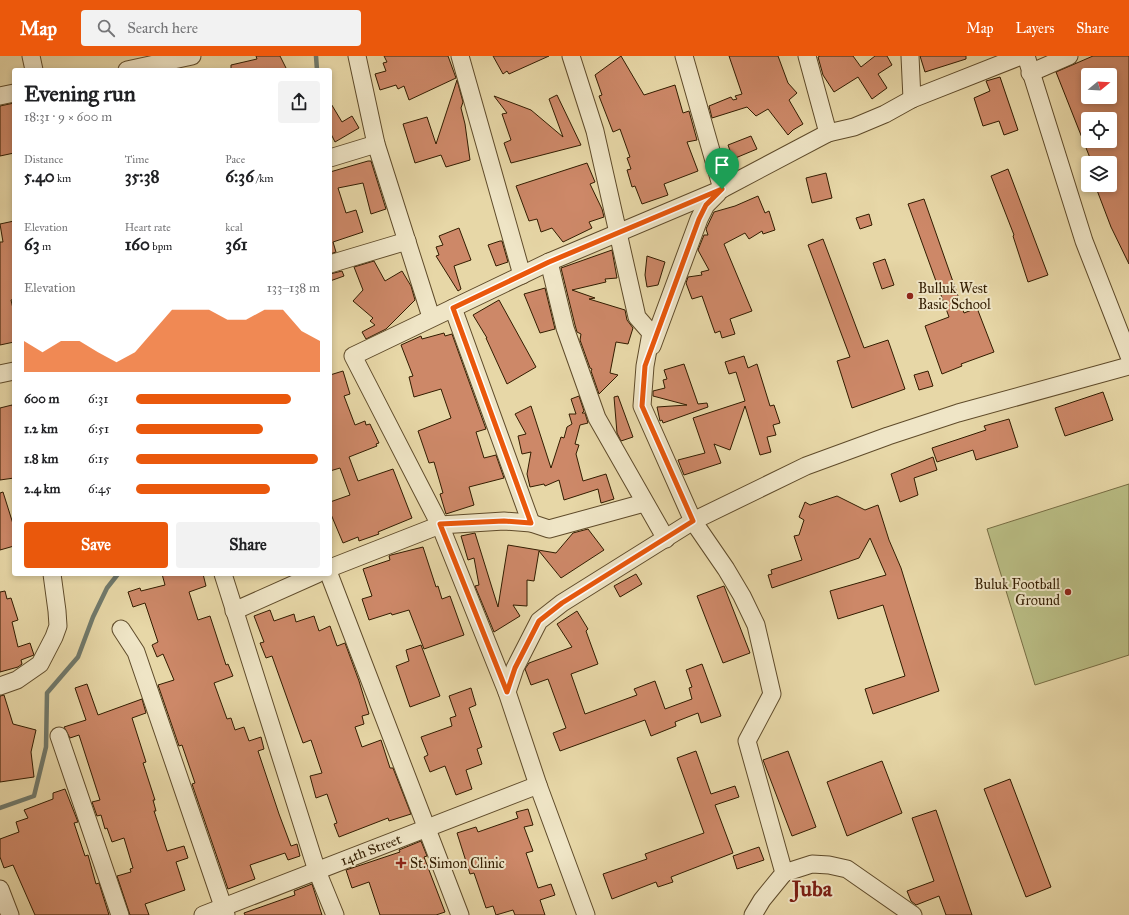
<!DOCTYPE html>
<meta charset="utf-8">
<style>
:root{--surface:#fff;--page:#f2f2f2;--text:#202124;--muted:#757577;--accent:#ea580c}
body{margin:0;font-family:"IM FELL Great Primer",serif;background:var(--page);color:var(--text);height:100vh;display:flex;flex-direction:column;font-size:15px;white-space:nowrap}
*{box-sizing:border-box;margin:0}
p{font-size:13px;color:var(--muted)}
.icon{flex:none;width:22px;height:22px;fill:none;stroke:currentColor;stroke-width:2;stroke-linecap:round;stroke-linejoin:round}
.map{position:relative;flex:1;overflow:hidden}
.drawer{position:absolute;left:12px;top:12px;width:320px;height:508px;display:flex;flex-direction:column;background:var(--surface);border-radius:4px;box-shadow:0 2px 6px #0003}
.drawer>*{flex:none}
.needle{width:26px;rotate:72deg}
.fabs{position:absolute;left:1081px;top:12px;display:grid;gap:8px}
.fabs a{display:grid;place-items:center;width:36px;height:36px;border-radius:4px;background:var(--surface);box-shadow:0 2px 6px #0003;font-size:20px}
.pin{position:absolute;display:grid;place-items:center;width:34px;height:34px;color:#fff;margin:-41px -17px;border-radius:50% 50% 50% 0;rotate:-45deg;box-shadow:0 0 4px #0007}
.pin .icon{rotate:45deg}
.round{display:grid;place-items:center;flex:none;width:42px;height:42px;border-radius:4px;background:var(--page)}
.summary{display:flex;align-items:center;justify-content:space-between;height:68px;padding:0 12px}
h1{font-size:22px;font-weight:700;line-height:30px}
.metrics{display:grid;grid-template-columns:repeat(3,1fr);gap:6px;height:68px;padding:4px 12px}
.metrics div{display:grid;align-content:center}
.metrics b{font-size:17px;font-weight:700}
.metrics small{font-size:11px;font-weight:400}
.metrics p{font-size:11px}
.chart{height:112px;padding:8px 12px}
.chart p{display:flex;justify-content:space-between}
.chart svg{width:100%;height:72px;margin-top:4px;fill:var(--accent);opacity:.7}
.primary-button{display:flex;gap:8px;margin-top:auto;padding:8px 12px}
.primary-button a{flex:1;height:46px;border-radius:4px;background:var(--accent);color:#fff;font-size:16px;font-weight:700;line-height:46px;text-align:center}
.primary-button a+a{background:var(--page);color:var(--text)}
ul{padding:0 12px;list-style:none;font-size:13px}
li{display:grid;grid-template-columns:64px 48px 1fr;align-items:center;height:30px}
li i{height:10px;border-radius:5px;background:var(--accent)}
header{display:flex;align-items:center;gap:24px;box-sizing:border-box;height:56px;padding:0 20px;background:var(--accent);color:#fff}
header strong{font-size:19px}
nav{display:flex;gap:22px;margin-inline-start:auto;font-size:14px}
.search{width:280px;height:36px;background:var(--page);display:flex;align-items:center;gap:10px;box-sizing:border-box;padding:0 14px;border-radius:4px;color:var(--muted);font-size:15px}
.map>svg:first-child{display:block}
.green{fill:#b9bd84;stroke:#766c42}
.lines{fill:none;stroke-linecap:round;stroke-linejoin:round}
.stream{stroke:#70796b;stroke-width:4.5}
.building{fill:#cd8868;stroke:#321c00;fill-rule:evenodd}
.minor-casing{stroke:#5f4b2a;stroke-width:19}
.minor{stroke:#efe5c6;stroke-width:17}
.route-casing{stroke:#fff;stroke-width:8}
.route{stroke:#ea580c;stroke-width:5}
.poi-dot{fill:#8f2418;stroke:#efe5c6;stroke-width:1.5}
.labels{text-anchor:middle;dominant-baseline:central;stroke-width:4;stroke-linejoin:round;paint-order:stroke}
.poi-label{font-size:14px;fill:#321c00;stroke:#efe5c6;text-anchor:start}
.street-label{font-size:14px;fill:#321c00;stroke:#efe5c6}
.town-label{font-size:22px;font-weight:bold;fill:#7a1f14;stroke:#efe5c6}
</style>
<header>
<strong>Map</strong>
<div class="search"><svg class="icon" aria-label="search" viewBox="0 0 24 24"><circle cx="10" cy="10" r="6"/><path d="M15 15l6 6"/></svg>Search here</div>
<nav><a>Map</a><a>Layers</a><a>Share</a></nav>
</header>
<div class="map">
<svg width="1129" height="859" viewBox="0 0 1129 859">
<rect width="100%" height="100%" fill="#e7d7a7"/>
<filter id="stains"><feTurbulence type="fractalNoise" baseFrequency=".005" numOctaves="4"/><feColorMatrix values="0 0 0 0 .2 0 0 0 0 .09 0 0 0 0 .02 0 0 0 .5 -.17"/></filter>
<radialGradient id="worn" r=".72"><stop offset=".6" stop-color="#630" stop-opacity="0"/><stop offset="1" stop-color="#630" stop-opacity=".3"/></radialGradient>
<path class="green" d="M1129,428V599L1035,629L987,473Z"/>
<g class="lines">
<g class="stream">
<path d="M316,0L317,14"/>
<path d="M0,752L34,740L46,691L47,637L78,601L93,561L107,532L118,518"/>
</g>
</g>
<g class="building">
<path d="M256,0H280L287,14H231V9L257,3Z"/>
<path d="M384,0H448L456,22L409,44L404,30L398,33L396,29L380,34L375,18L386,15L383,7L387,6Z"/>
<path d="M493,0H549L509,18L507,15L503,18Z"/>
<path d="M621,0L644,39L675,29L683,57L689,55L697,84L687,86L698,115L664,128L668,139L642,148L635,130L632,131L627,114L631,113L627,102L630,101L620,73L613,76L599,40L602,39L595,19Z"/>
<path d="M729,0H778L788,27L797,37L789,44L803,68L793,74L788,79L768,53L756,60L747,51L712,62L709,50L731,41L733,44L737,43L735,40L742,38Z"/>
<path d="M820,0H853L861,11L875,0H887L892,9L878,18L887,32L872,43L858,21L834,36L823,19L818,1Z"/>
<path d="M920,0H966V3L925,16Z"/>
<path d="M1093,0H1129V208L1111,171L1095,129H1110V107H1092L1056,16ZM1088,19H1110V41H1088ZM1088,63H1110V85H1088Z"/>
<path d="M1000,21L1018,74L1004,79L999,65L983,70L974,42L990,35L986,25Z"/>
<path d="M457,24L463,46L461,52L465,68L470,104L446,111L441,99L415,107L403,68L427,61L436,88Z"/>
<path d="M557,39L581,89L511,107L504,87L511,84L502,58L507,57L494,40L531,54L563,81L549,43Z"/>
<path d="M330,46L342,66L352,60L359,72L335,86L330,76Z"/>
<path d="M14,47V97L0,100V50Z"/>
<path d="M751,80L757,93L733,103L728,89Z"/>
<path d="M368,105H371L386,153L371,158L363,127L338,132L346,157L356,154L363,176L333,186L336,196L330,198V116Z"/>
<path d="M587,107L595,126L590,128L602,153L604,161L589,166L592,172L563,186L552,172L541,176L537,163L529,165L516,130Z"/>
<path d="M1008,113L1048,219L1028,226L1013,180L1014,179L991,120Z"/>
<path d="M826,117L832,142L812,147L806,122Z"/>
<path d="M758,140L765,157L769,155L775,174L763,178L762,175L749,183L745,177L724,188L752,255L730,263L735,278L722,282L720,275L715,277L702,240L692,243L686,227L688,221L702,219L701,216L709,214L698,194L704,179H708L706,173L714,156L735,150Z"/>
<path d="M924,143L964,257L977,252L994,296L961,308L962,310L942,318L925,270L949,261L908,148Z"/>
<path d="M869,158L872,169L860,173L856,162Z"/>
<path d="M14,165V243L11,244L14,257V286L0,289V186H3L0,168Z"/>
<path d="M459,172L471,204L454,210L461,233L458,235L436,200L439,199L436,191L443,189L439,180Z"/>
<path d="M823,183L864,292L888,284L905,333L852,352L837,305L850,301L808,189Z"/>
<path d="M500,185H502L508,206L496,210L488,189Z"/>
<path d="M612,194L617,222L605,223L606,226L572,234L595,242L589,243L625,254L627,264L633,272L628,288L616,286L610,317L618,319L599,338L591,315L592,313L590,312L580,284L581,278L577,276L575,269L561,212Z"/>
<path d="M647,200L665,206L658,229L647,231L645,219Z"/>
<path d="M885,203L894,229L882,233L873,207Z"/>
<path d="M374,205L385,225L402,215L411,230L415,244L386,273L366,283L362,276L375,269L370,265L373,262L353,245L363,234L354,211Z"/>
<path d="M342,215L344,220L330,225V218Z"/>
<path d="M545,232L555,273L540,277L524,238Z"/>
<path d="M499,244L536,311L507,328L486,282H487L473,259Z"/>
<path d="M444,277L445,280L452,278L486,373L476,376L484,402L496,399L504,422L469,431L474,449L446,458L440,438L443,437L434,406L429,407L418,375L451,362L441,333L414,341L409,321L413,320L401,289L421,280L422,283Z"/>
<path d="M744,300L748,312L757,308L770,350L774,349L780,367L773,369L776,379L767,381L771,396L760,399L745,350L730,394L714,388L721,407L684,419L678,404L705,397L693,362L745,345L736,316L729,318L725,306Z"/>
<path d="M684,308L698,348L707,347L708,351L663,367L662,364L660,365L657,351L687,349L653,340V335L665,332L663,324L667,323L664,314Z"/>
<path d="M343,315L350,338L344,340L355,369L365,365L366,369L370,368L379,387L376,388L377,390L349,401L358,425L393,413L412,462L378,476L379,478L359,485L358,481L343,487L330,456V446L350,439L340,412L330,415V319Z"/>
<path d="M928,315L933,330L919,334L914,319Z"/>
<path d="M1103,336L1113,364L1065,380L1055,352Z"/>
<path d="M579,340L584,355L582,357H585L588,367L580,369L575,388L579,389L576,398L583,425L606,418L614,443L601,447L598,433L564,444L559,424L545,430L544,428L530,431L527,418L531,396L522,398L518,380L526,378L515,358L531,350L551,412L561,381L564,382L567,371L572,368L569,358H576L571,343Z"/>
<path d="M618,340L633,381L621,385L617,377L614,341Z"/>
<path d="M12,349L14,356V422L0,424V352Z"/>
<path d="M1009,363L1018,391L976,404L973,394L937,406L932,392L986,374L984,370Z"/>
<path d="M933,401L937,414L914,422L918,439L900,446L891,418Z"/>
<path d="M3,436L14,471V490L0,494V437Z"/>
<path d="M837,440L865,454L878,449L889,484L901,512L939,635L873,658L865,633L905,620L883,549L838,563L830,535L886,519L870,482L859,502L772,532L768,519L772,518L771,514L802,504L794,480L799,479L804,464L799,461L805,446L810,449Z"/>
<path d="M588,473L604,494L561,522L539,495L534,525L527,524V550L513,549L520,560L494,576L475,530L479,529L474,502L468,504L461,480L475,477L498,551L508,489L556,497L573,477Z"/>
<path d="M423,491L436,531L438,530L442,543L450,540L464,579L424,593L409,554L392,559L391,557L369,564L362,543L372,540L363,513L390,504L389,500L391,499Z"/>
<path d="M162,518H203L206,530L189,536L198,564L210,560L226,609L228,608L233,620L214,627L227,663L231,662L235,674L244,671L249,685L261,681L264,693L258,695L279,758L291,790L297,788L300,800L288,804L285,797L250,809L255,823L228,833L192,728L195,727L182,689L179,690L158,629L174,624L163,598L157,601L152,589L158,586L145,547L133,551L128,536L140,532L141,535L165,529Z"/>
<path d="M636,518L642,528L620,541L614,530Z"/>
<path d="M724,530L750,597L723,607L697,540Z"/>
<path d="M5,535L7,543L11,542L18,564L12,566L18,591L30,587L34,599L21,604L22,608L18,611L0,616V536Z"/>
<path d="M270,554L274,565L294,558L296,566L314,560L319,575L330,570L337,590L345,587L359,625L369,658L362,660L364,668L355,671L362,691L381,684L390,712H393L411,758L389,765L388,762L339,781L334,768L337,767L327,738L316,742L310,720L322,717L311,684L303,687L272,600L266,602L260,587L264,586L254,560Z"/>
<path d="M577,555L588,573L586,575L598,608L571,618L585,658L637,639L634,633L655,625L665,653L692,643L689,632L692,631L686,614L702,608L721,660L701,667L698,657L675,666L676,670L651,680L645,664L560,695L553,677L566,672L548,623L531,629L525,613L529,607L572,591L557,568Z"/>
<path d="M421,589L440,640L410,651L396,610L409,605L406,594Z"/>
<path d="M87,628L98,659L142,643L146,657L132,662L146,706L143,707L155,744H153L156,755H154L167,795L184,790L188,802L176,806L185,834L145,848L149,859H130L117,820L131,816L130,813L133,812L124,782L112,786L107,772L105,773L101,759L97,760L92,746L100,744L79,679L70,682L64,671L86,664L75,632Z"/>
<path d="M471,632L476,649L469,652L482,691L477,693L482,708L466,714L472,733L456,739L445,710L430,716L424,701L428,699L421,681L452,670L450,662L456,660L449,640Z"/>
<path d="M4,639L13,668L36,674L31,696L34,721L0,726V640Z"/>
<path d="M696,695L711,738L735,730L739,741L715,749L733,797L671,821L673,826L658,831L656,826L612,843L603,818L647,803L645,798L704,777L677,702Z"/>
<path d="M788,695L816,771L792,780L763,704Z"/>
<path d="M882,705L902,757L847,780L827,726Z"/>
<path d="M1010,723L1051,831L1026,841L984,733Z"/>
<path d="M65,733L78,766L74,767L85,800L88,799L96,828L99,827L109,859H35L13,809L4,812L0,801V783L19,776L16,766L28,762L24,754L53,743V737Z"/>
<path d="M528,753L533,769L524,771L533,795L526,797L538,832L551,828L555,839L540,844L545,859H515L513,854L496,859L493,850L486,852L474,817L470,818L457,777L476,771L478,776L518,762L516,756Z"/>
<path d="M936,754L972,859H946L939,840L916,849L911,845L907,835L934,825L912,762Z"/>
<path d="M421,785L427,800L424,801L445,856L436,859H380L369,826L352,832L346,814L400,796L399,794Z"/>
<path d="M759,791L764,804L737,813L733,800Z"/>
<path d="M312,828L322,859H245L244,857L295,839L294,835Z"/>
</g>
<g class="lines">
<g class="minor-casing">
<g id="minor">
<path d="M31,0L34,14"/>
<path d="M357,0L376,88L431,261"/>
<path d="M460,0L522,219"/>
<path d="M571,0L595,75L637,261L651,277L645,310L642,350L693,465L726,513L742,540L756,569L772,638L747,685L784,817L762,844L753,859"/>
<path d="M684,0L722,133"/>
<path d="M807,0L828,77"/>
<path d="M910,0L912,43"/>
<path d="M1026,0L1084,185L1129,300"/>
<path d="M127,14L192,0"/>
<path d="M1030,17L1069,0"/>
<path d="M0,40L14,37"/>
<path d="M330,102L376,88"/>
<path d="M549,206L565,272L597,362L666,483"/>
<path d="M330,208L407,185"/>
<path d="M453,252L531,467"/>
<path d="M652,290L699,163L706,149L718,137"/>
<path d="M0,318L14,315"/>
<path d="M330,512L440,469L504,465L531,467L549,473L644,447"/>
<path d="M223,518L317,815L335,859"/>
<path d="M329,518L460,859"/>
<path d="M234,555L317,518"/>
<path d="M121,573L136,596L226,859"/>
<path d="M0,630L17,624L40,608L54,581L58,570L57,555L52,518"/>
<path d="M507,636L515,612L539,565L562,547L693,465L806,410L888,380L958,357L1129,310"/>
<path d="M59,680L120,859"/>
<path d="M784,817L812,808L829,809L847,813L913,859"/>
<path d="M0,833L10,859"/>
<path d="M203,859L538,729"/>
<path d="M586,859L538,729L507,636L440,469L353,300L549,206L722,133L828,77L854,71L885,58L912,43L1021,0"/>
</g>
</g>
<use href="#minor" class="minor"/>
</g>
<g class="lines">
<g class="route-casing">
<path id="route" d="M722,133L706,149L699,163L645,310L642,350L693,465L562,547L539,565L515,612L507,636L440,468L504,465L531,467L453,252L549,206Z"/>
</g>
<use href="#route" class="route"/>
</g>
<g class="poi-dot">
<circle cx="910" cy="240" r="4"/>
<circle cx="1068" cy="536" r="4"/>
<path d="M399 801h4v4h4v4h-4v4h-4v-4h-4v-4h4z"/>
</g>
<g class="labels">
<g class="poi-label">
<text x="918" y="232">Bulluk West<tspan x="918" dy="16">Basic School</tspan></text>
<text x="1060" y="528" text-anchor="end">Buluk Football<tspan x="1060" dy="16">Ground</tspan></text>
<text x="410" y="807">St. Simon Clinic</text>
</g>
<g class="street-label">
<text transform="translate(371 794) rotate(-21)">14th Street</text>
</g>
<g class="town-label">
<text x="812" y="832">Juba</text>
</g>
</g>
<rect width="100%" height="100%" filter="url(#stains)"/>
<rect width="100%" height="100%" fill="url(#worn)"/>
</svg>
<div class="fabs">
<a><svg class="needle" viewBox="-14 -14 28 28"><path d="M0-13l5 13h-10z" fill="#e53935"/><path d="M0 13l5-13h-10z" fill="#757577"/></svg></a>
<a><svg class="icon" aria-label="locate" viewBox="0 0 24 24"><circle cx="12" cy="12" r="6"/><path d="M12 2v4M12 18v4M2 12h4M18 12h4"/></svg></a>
<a><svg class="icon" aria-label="layers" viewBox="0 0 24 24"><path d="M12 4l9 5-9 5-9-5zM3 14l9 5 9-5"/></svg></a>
</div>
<div class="pin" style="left:722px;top:133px;background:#1e9e55"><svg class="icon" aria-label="arrive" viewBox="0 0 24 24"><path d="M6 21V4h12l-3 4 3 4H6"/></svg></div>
<section class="drawer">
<div class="summary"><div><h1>Evening run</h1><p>18:31 · 9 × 600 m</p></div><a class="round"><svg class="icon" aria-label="share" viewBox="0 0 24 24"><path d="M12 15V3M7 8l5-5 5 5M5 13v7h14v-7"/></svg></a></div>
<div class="metrics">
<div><p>Distance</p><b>5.40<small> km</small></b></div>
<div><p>Time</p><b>35:38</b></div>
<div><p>Pace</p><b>6:36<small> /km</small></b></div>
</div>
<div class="metrics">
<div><p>Elevation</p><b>63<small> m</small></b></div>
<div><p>Heart rate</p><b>160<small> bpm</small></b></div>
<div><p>kcal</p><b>361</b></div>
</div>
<div class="chart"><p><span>Elevation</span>133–138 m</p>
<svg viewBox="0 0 160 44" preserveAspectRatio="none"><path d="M0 44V25L10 32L20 25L30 25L40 32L50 38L60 32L70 19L80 6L90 6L100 6L110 12L120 12L130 6L140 6L150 19L160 25V44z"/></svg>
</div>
<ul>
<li><b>600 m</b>6:31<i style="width:84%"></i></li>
<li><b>1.2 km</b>6:51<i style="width:69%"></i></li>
<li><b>1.8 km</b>6:15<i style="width:99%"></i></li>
<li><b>2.4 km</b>6:45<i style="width:73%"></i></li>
</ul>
<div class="primary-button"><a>Save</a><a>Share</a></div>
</section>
</div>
